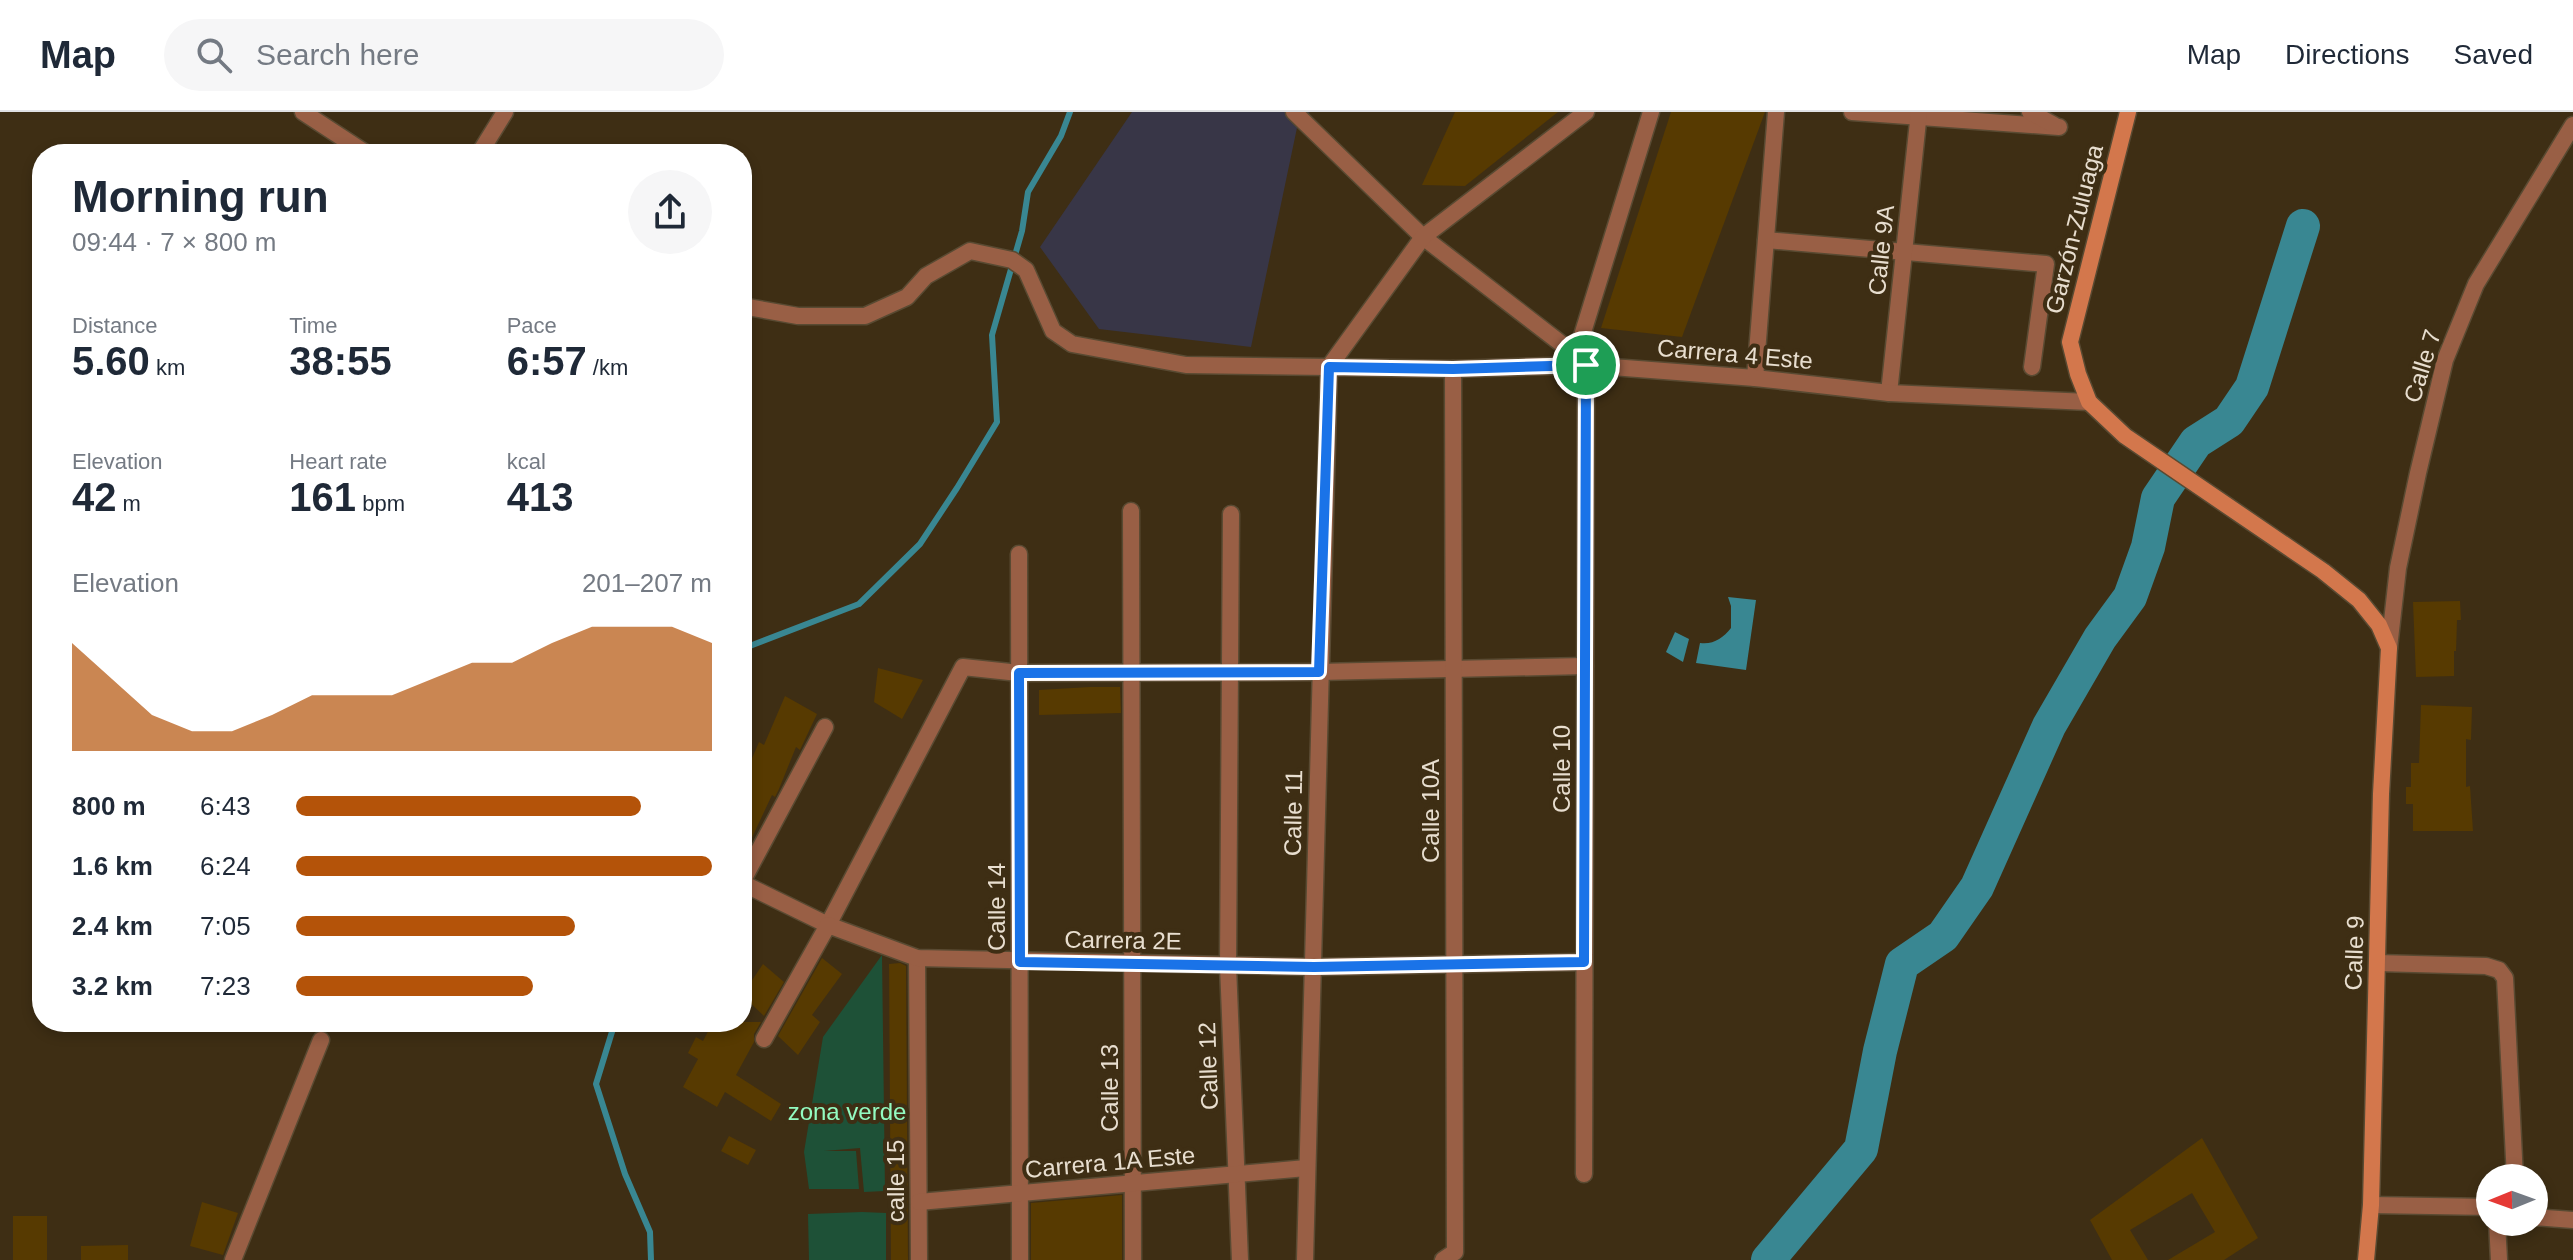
<!DOCTYPE html>
<meta charset="utf-8">
<style>
:root{--surface:#fff;--page:#f6f6f7;--text:#1f2937;--muted:#747a83;--line:#e0e1e3;--accent:#b45309}
body{margin:0;font-family:Arial,sans-serif;background:var(--page);color:var(--text);height:100vh;display:flex;flex-direction:column;font-size:30px;white-space:nowrap}
*{box-sizing:border-box;margin:0}
p{font-size:26px;color:var(--muted)}
.icon{flex:none;width:44px;height:44px;fill:none;stroke:currentColor;stroke-width:2;stroke-linecap:round;stroke-linejoin:round}
.map{position:relative;flex:1;overflow:hidden}
.drawer{position:absolute;left:32px;top:32px;width:720px;height:888px;display:flex;flex-direction:column;background:var(--surface);border-radius:32px;box-shadow:0 4px 12px #0003}
.drawer>*{flex:none}
.needle{width:52px;rotate:269deg}
.fabs{position:absolute;left:2476px;top:1052px;display:grid;gap:16px}
.fabs a{display:grid;place-items:center;width:72px;height:72px;border-radius:50%;background:var(--surface);box-shadow:0 4px 12px #0003;font-size:40px}
.pin{position:absolute;display:grid;place-items:center;width:68px;height:68px;color:#fff;margin:-34px;border:4px solid #fff;border-radius:50%;box-shadow:0 2px 8px #0007}
.round{display:grid;place-items:center;flex:none;width:84px;height:84px;border-radius:42px;background:var(--page)}
.overview{display:flex;align-items:center;justify-content:space-between;height:136px;padding:0 40px}
h1{font-size:44px;font-weight:700;line-height:60px}
.figures{display:grid;grid-template-columns:repeat(3,1fr);gap:12px;height:136px;padding:8px 40px}
.figures div{display:grid;align-content:center}
.figures b{font-size:40px;font-weight:700}
.figures small{font-size:22px;font-weight:400}
.figures p{font-size:22px}
.chart{height:224px;padding:16px 40px}
.chart p{display:flex;justify-content:space-between}
.chart svg{width:100%;height:144px;margin-top:8px;fill:var(--accent);opacity:.7}
ul{padding:0 40px;list-style:none;font-size:26px}
li{display:grid;grid-template-columns:128px 96px 1fr;align-items:center;height:60px}
li i{height:20px;border-radius:10px;background:var(--accent)}
header{display:flex;align-items:center;gap:48px;box-sizing:border-box;height:112px;padding:0 40px;background:var(--surface);border-bottom:2px solid var(--line)}
header strong{font-size:38px}
nav{display:flex;gap:44px;margin-inline-start:auto;font-size:28px}
.search{width:560px;height:72px;background:var(--page);display:flex;align-items:center;gap:20px;box-sizing:border-box;padding:0 28px;border-radius:44px;color:var(--muted);font-size:30px}
.map>svg:first-child{display:block}
.education{fill:#383647}
.green{fill:#1e5137}
.water{fill:#398792}
.lines{fill:none;stroke-linecap:round;stroke-linejoin:round}
.stream{stroke:#398792;stroke-width:6}
.river{stroke:#398792;stroke-width:34}
.building{fill:#573a01}
.minor-casing{stroke:#594a32;stroke-width:19}
.tertiary-casing{stroke:#594a32;stroke-width:19}
.secondary-casing{stroke:#594a32;stroke-width:19}
.minor{stroke:#995f45;stroke-width:16}
.tertiary{stroke:#995f45;stroke-width:16}
.secondary{stroke:#d3774c;stroke-width:16}
.route-casing{stroke:#fff;stroke-width:16}
.route{stroke:#1a73e8;stroke-width:10}
.labels{text-anchor:middle;dominant-baseline:central;stroke-width:8;stroke-linejoin:round;paint-order:stroke}
.street-label{font-size:24px;fill:#e8decf;stroke:#3e2e14}
.park-label{font-size:24px;fill:#93fbc1;stroke:#3e2e14}
</style>
<header>
<strong>Map</strong>
<div class="search"><svg class="icon" aria-label="search" viewBox="0 0 24 24"><circle cx="10" cy="10" r="6"/><path d="M15 15l6 6"/></svg>Search here</div>
<nav><a>Map</a><a>Directions</a><a>Saved</a></nav>
</header>
<div class="map">
<svg width="2573" height="1148" viewBox="0 0 2573 1148">
<rect width="100%" height="100%" fill="#3e2e14"/>
<path class="education" d="M1132,0H1310L1298,11L1251,235L1099,217L1040,135Z"/>
<g class="green">
<path d="M882,843L885,1079L864,1080L860,1036L824,1039H856L859,1077H809L804,1040L823,925Z"/>
<path d="M862,1100L886,1101V1148H809L808,1102Z"/>
</g>
<g class="water">
<path d="M1728,485L1756,488L1746,558L1696,551L1700,531C1713,533 1723,526 1731,516V494Z"/>
<path d="M1675,520L1689,527L1683,550L1666,540Z"/>
</g>
<g class="lines">
<g class="stream">
<path d="M742,537L859,492L920,432L957,376L997,310L992,223L1022,119L1028,80L1061,24L1070,0"/>
<path d="M615,910L596,972L625,1062L650,1120L651,1148"/>
</g>
<path class="river" d="M1768,1148L1861,1037L1880,939L1902,852L1943,824L1977,775L2049,614L2100,526L2130,485L2148,435L2158,386L2196,330L2229,309L2252,275L2303,114"/>
</g>
<g class="building">
<path d="M1455,0H1558L1465,74L1422,73Z"/>
<path d="M1671,0H1765L1682,225L1601,216Z"/>
<path d="M2460,489L2461,508H2457L2456,539H2454V564L2416,565L2413,490Z"/>
<path d="M878,556L923,568L902,607L874,590Z"/>
<path d="M1090,575H1120L1121,601L1039,603V578Z"/>
<path d="M785,584L817,602L800,638L796,635L779,677L775,685L772,683L742,747V670L759,630L764,633Z"/>
<path d="M2421,593L2472,595L2471,628L2466,627V675L2470,674L2473,719H2413V692H2406V675H2411V651H2419Z"/>
<path d="M822,846L842,862L812,903L820,910L798,943L778,924Z"/>
<path d="M900,851L906,854L908,1148H891L889,852Z"/>
<path d="M763,852L784,870L764,904L742,883Z"/>
<path d="M713,910H761L754,922V930L736,963L781,992L771,1009L725,980L717,995L683,975L698,947L688,941L696,925L703,929Z"/>
<path d="M729,1024L756,1038L748,1053L721,1039Z"/>
<path d="M2202,1026L2258,1126L2224,1148H2168L2215,1120L2192,1081L2130,1118L2148,1148H2112L2090,1108Z"/>
<path d="M1122,1083V1148H1031V1091Z"/>
<path d="M202,1090L238,1101L223,1143L190,1134Z"/>
<rect x="13" y="1104" width="34" height="44"/>
<path d="M128,1133V1148H81V1134Z"/>
</g>
<g class="lines">
<g class="minor-casing">
<g id="minor">
<path d="M303,0L367,42"/>
<path d="M1294,0L1423,125L1576,243"/>
<path d="M1852,0L2059,15"/>
<path d="M2030,0L2054,13"/>
<path d="M479,42L505,0"/>
<path d="M1766,128L2046,152L2032,255"/>
<path d="M742,194L798,204H865L907,185L926,164L970,139L1012,148L1026,158L1053,219L1072,232L1186,253L1329,255L1423,125L1586,0"/>
<path d="M1755,266L1776,0"/>
<path d="M1889,281L1919,0"/>
<path d="M1131,399L1133,1148"/>
<path d="M1231,402L1228,854L1240,1148"/>
<path d="M1019,442L1020,1148"/>
<path d="M742,770L825,615"/>
<path d="M742,771L828,813L963,555L1019,561L1319,560L1585,554"/>
<path d="M917,846L919,1148"/>
<path d="M2378,851L2486,854L2499,858L2505,866L2515,1066"/>
<path d="M764,927L828,813L917,846L1314,855L1584,850"/>
<path d="M1584,1062L1586,253L1576,243L1651,0"/>
<path d="M919,1090L1306,1056"/>
<path d="M2371,1093L2490,1095"/>
<path d="M2534,1105L2573,1108"/>
<path d="M2497,1110L2499,1148"/>
<path d="M233,1148L321,928"/>
<path d="M1443,1148L1455,1140L1453,257"/>
</g>
</g>
<g class="tertiary-casing">
<g id="tertiary">
<path d="M2389,536L2398,456L2418,361L2445,248L2476,172L2573,13"/>
<path d="M1305,1148L1329,255L1453,257L1586,253L1755,266L1889,281L2089,290"/>
</g>
</g>
<g class="secondary-casing">
<path id="secondary" d="M2128,0L2070,230L2078,262L2089,290L2125,324L2323,459L2359,488L2379,513L2389,536L2381,682L2371,1093L2366,1148"/>
</g>
<use href="#minor" class="minor"/>
<use href="#tertiary" class="tertiary"/>
<use href="#secondary" class="secondary"/>
</g>
<g class="lines">
<g class="route-casing">
<path id="route" d="M1586,253L1584,850L1314,855L1020,850L1019,561L1319,560L1329,255L1453,257Z"/>
</g>
<use href="#route" class="route"/>
</g>
<g class="labels">
<g class="street-label">
<text transform="translate(2074 117) rotate(-76)">Garzón-Zuluaga</text>
<text transform="translate(1881 138) rotate(-84)">Calle 9A</text>
<text transform="translate(1735 242) rotate(5)">Carrera 4 Este</text>
<text transform="translate(2422 254) rotate(-73)">Calle 7</text>
<text transform="translate(1561 657) rotate(-90)">Calle 10</text>
<text transform="translate(1430 699) rotate(-90)">Calle 10A</text>
<text transform="translate(1293 701) rotate(-89)">Calle 11</text>
<text transform="translate(996 795) rotate(-90)">Calle 14</text>
<text transform="translate(1123 828) rotate(1)">Carrera 2E</text>
<text transform="translate(2354 841) rotate(-88)">Calle 9</text>
<text transform="translate(1208 954) rotate(-92)">Calle 12</text>
<text transform="translate(1109 976) rotate(-90)">Calle 13</text>
<text transform="translate(1110 1050) rotate(-5)">Carrera 1A Este</text>
<text transform="translate(895 1069) rotate(-90)">calle 15</text>
</g>
<g class="park-label">
<text x="847" y="999">zona verde</text>
</g>
</g>
</svg>
<div class="fabs">
<a><svg class="needle" viewBox="-14 -14 28 28"><path d="M0-13l5 13h-10z" fill="#e53935"/><path d="M0 13l5-13h-10z" fill="#747a83"/></svg></a>
</div>
<div class="pin" style="left:1586px;top:253px;background:#1e9e55"><svg class="icon" aria-label="arrive" viewBox="0 0 24 24"><path d="M6 21V4h12l-3 4 3 4H6"/></svg></div>
<section class="drawer">
<div class="overview"><div><h1>Morning run</h1><p>09:44 · 7 × 800 m</p></div><a class="round"><svg class="icon" aria-label="share" viewBox="0 0 24 24"><path d="M12 15V3M7 8l5-5 5 5M5 13v7h14v-7"/></svg></a></div>
<div class="figures">
<div><p>Distance</p><b>5.60<small> km</small></b></div>
<div><p>Time</p><b>38:55</b></div>
<div><p>Pace</p><b>6:57<small> /km</small></b></div>
</div>
<div class="figures">
<div><p>Elevation</p><b>42<small> m</small></b></div>
<div><p>Heart rate</p><b>161<small> bpm</small></b></div>
<div><p>kcal</p><b>413</b></div>
</div>
<div class="chart"><p><span>Elevation</span>201–207 m</p>
<svg viewBox="0 0 160 44" preserveAspectRatio="none"><path d="M0 44V11L10 22L20 33L30 38L40 38L50 33L60 27L70 27L80 27L90 22L100 17L110 17L120 11L130 6L140 6L150 6L160 11V44z"/></svg>
</div>
<ul>
<li><b>800 m</b>6:43<i style="width:83%"></i></li>
<li><b>1.6 km</b>6:24<i style="width:100%"></i></li>
<li><b>2.4 km</b>7:05<i style="width:67%"></i></li>
<li><b>3.2 km</b>7:23<i style="width:57%"></i></li>
</ul>
</section>
</div>
